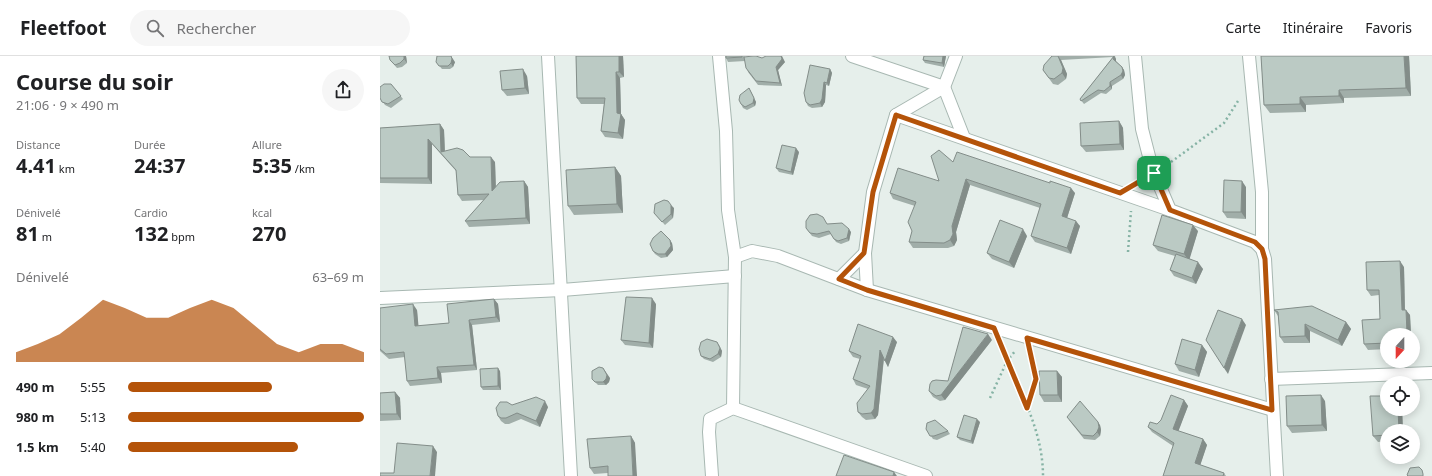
<!DOCTYPE html>
<html lang="fr">
<meta charset="utf-8">
<style>
:root{--surface:#fff;--page:#f6f6f6;--text:#202124;--muted:#757577;--line:#e0e0e0;--accent:#b45309}
body{margin:0;font-family:"Noto Sans",sans-serif;background:var(--page);color:var(--text);height:100vh;display:flex;flex-direction:column;font-size:15px;white-space:nowrap}
*{box-sizing:border-box;margin:0}
p{font-size:13px;color:var(--muted)}
.icon{flex:none;width:22px;height:22px;fill:none;stroke:currentColor;stroke-width:2;stroke-linecap:round;stroke-linejoin:round}
.map{position:relative;flex:1;overflow:hidden}
.drawer{display:flex;flex-direction:column;background:var(--surface);width:380px}
.drawer>*{flex:none}
.needle{width:26px;rotate:201deg}
.fabs{position:absolute;left:1000px;top:272px;display:grid;gap:8px}
.fabs a{display:grid;place-items:center;width:40px;height:40px;border-radius:50%;background:var(--surface);box-shadow:0 2px 10px #0003;font-size:20px}
.pin{position:absolute;display:grid;place-items:center;width:34px;height:34px;color:#fff;margin:-17px;border-radius:8px;box-shadow:0 2px 6px #0006}
.round{display:grid;place-items:center;flex:none;width:42px;height:42px;border-radius:21px;background:var(--page)}
.head{display:flex;align-items:center;justify-content:space-between;height:68px;padding:0 16px}
h1{font-size:22px;font-weight:700;line-height:30px}
.stats{display:grid;grid-template-columns:repeat(3,1fr);gap:6px;height:68px;padding:4px 16px}
.stats div{display:grid;align-content:center}
.stats b{font-size:20px;font-weight:700}
.stats small{font-size:11px;font-weight:400}
.stats p{font-size:11px}
.chart{height:112px;padding:8px 16px}
.chart p{display:flex;justify-content:space-between}
.chart svg{width:100%;height:72px;margin-top:4px;fill:var(--accent);opacity:.7}
ul{padding:0 16px;list-style:none;font-size:13px}
li{display:grid;grid-template-columns:64px 48px 1fr;align-items:center;height:30px}
li i{height:10px;border-radius:5px;background:var(--accent)}
header{display:flex;align-items:center;gap:24px;box-sizing:border-box;height:56px;padding:0 20px;background:var(--surface);border-bottom:1px solid var(--line)}
header strong{font-size:19px}
nav{display:flex;gap:22px;margin-inline-start:auto;font-size:14px}
.search{width:280px;height:36px;background:var(--page);display:flex;align-items:center;gap:10px;box-sizing:border-box;padding:0 14px;border-radius:22px;color:var(--muted);font-size:15px}
main{display:flex;flex:1;min-height:0}
.map>svg:first-child{display:block}
.lines{fill:none;stroke-linecap:round;stroke-linejoin:round}
.minor-casing{stroke:#a8b8b2;stroke-width:14}
.path{stroke:#86b3a5;stroke-width:2.5;stroke-dasharray:2 3;stroke-linecap:butt}
.minor{stroke:#fff;stroke-width:12}
.wall{fill:#a1aea9}
.shaded-wall{fill:#838d89}
.building{fill:#bbcac4;stroke:#838d89}
.route-casing{stroke:#fff;stroke-width:8}
.route{stroke:#b45309;stroke-width:5}
</style>
<header>
<strong>Fleetfoot</strong>
<div class="search"><svg class="icon" aria-label="search" viewBox="0 0 24 24"><circle cx="10" cy="10" r="6"/><path d="M15 15l6 6"/></svg>Rechercher</div>
<nav><a>Carte</a><a>Itinéraire</a><a>Favoris</a></nav>
</header>
<main>
<section class="drawer">
<div class="head"><div><h1>Course du soir</h1><p>21:06 · 9 × 490 m</p></div><a class="round"><svg class="icon" aria-label="share" viewBox="0 0 24 24"><path d="M12 15V3M7 8l5-5 5 5M5 13v7h14v-7"/></svg></a></div>
<div class="stats">
<div><p>Distance</p><b>4.41<small> km</small></b></div>
<div><p>Durée</p><b>24:37</b></div>
<div><p>Allure</p><b>5:35<small> /km</small></b></div>
</div>
<div class="stats">
<div><p>Dénivelé</p><b>81<small> m</small></b></div>
<div><p>Cardio</p><b>132<small> bpm</small></b></div>
<div><p>kcal</p><b>270</b></div>
</div>
<div class="chart"><p><span>Dénivelé</span>63–69 m</p>
<svg viewBox="0 0 160 44" preserveAspectRatio="none"><path d="M0 44V38L10 33L20 27L30 17L40 6L50 11L60 17L70 17L80 11L90 6L100 11L110 22L120 33L130 38L140 33L150 33L160 38V44z"/></svg>
</div>
<ul>
<li><b>490 m</b>5:55<i style="width:61%"></i></li>
<li><b>980 m</b>5:13<i style="width:100%"></i></li>
<li><b>1.5 km</b>5:40<i style="width:72%"></i></li>
</ul>
</section>
<div class="map">
<svg width="1052" height="420" viewBox="0 0 1052 420">
<rect width="100%" height="100%" fill="#e6efeb"/>
<g class="lines">
<g class="minor-casing">
<g id="minor">
<path d="M168,0L191,420"/>
<path d="M339,0L346,75L348,154L355,201L353,352"/>
<path d="M472,0L564,31L584,82"/>
<path d="M755,0L762,73L772,112L790,154L875,186L882,193L885,203L897,420"/>
<path d="M869,0L882,136V193"/>
<path d="M516,59L790,154"/>
<path d="M355,201L372,195L398,200L487,234L893,354"/>
<path d="M459,223L485,197"/>
<path d="M487,234L485,197L493,136L516,59L564,31L576,0"/>
<path d="M0,242L182,234L355,220"/>
<path d="M891,323L1052,317"/>
<path d="M332,420L329,376L330,363L353,352L546,420"/>
</g>
</g>
<g class="path">
<path d="M787,109L844,67L858,45"/>
<path d="M748,196L751,155"/>
<path d="M621,290C638,332 663,373 663,420"/>
<path d="M610,342L627,305L636,294"/>
<path d="M647,352L656,323L651,298"/>
</g>
<use href="#minor" class="minor"/>
</g>
<g class="wall">
<path d="M9,0H26L27,7L22,11L17,12L10,4Z"/>
<path d="M196,0H243L244,21L240,22L241,58L245,64L243,83L225,81L221,75L224,48H201L197,42Z"/>
<path d="M364,0L365,1L382,2L405,6L398,14L402,30L378,29L368,16L365,5L348,6L346,2Z"/>
<path d="M544,0H566L564,11L545,7L543,4Z"/>
<path d="M671,0H735L736,3V5L744,14L745,19L743,23L732,30V33L726,38L721,37L704,48L700,43L733,1L681,4L687,18L686,23L678,29L673,28L663,14L671,1Z"/>
<path d="M881,0H1029L1031,40L964,42V47L926,49V56L890,57L884,49Z"/>
<path d="M56,6H75L73,11L70,13H62Z"/>
<path d="M450,13L452,17L449,30L446,29L445,46L442,51L432,52L428,50L426,46Z"/>
<path d="M147,20L149,38L127,40L122,34Z"/>
<path d="M11,28L23,43L11,52L5,49L0,42Z"/>
<path d="M369,32L376,46L375,50L367,54L363,52L361,48Z"/>
<path d="M739,65L743,72L744,94L706,96L701,90Z"/>
<path d="M60,68L64,74L65,95L90,101L115,106L116,131L144,125L148,131L150,168L89,171L85,165L104,144L82,145L78,139L76,115L52,88V128L0,127V72Z"/>
<path d="M419,96L413,119L399,116L396,112Z"/>
<path d="M573,106L695,137L687,162L700,170L691,198L655,186L651,180L660,152L590,129L576,176L577,184L574,190L568,192H533L529,186L532,175L535,150L513,143L510,137L559,125Z"/>
<path d="M235,111L241,120L243,157L194,159L188,150Z"/>
<path d="M866,131V163L847,162L843,156Z"/>
<path d="M294,152L293,162L285,169L274,157Z"/>
<path d="M447,168L471,176L469,185L461,188L456,186L451,178L439,182L432,180L426,172Z"/>
<path d="M818,175L809,203L823,213L816,228L794,220L790,214L795,200L778,195L773,189Z"/>
<path d="M647,180L634,212L612,203L607,197Z"/>
<path d="M292,187L293,194L287,201L281,202L275,198L273,195Z"/>
<path d="M1024,211L1025,254L1030,259L1031,279H1007V293L988,294L984,288L1000,263L999,239L991,240L987,234Z"/>
<path d="M114,243L118,248L120,266L92,269L97,314L61,317L62,327L30,330L27,325L25,301L9,303L0,295V252L37,254L38,270L69,267Z"/>
<path d="M276,248L273,292L245,289L241,284Z"/>
<path d="M894,254L966,266L971,273L962,290L930,275V287H904L900,281L898,260Z"/>
<path d="M612,284L565,344L560,345L553,341L549,335L568,325Z"/>
<path d="M517,286L508,311L504,303L498,359L495,363L486,364L482,361L478,356L488,333L476,329L473,323L480,303L473,301L469,295Z"/>
<path d="M339,289L342,295L341,301L333,306L324,303L321,300Z"/>
<path d="M822,289L827,296L819,321L799,315L795,308Z"/>
<path d="M120,315L121,334H103L101,331Z"/>
<path d="M677,315L682,321V346H664L660,339Z"/>
<path d="M230,322L229,326L226,329H218L212,323Z"/>
<path d="M15,336L20,342L21,364L0,365V337Z"/>
<path d="M804,344L808,350L798,375L823,383L827,389L820,409L844,417L846,420H783L793,390L772,376L768,371L777,368Z"/>
<path d="M945,345L947,375L912,377L907,370Z"/>
<path d="M132,349L168,351L160,371L141,363L129,368H125L121,365L118,360Z"/>
<path d="M1007,353H1022L1023,375H1007V385L998,386L993,380Z"/>
<path d="M689,364L720,369L721,374L720,380L715,384L704,383Z"/>
<path d="M600,366L593,388L580,384L577,381Z"/>
<path d="M546,373L568,375L570,378L557,384L553,383Z"/>
<path d="M251,380L255,387L228,417L214,418L210,412Z"/>
</g>
<g class="shaded-wall">
<path d="M24,0H26L27,7L24,3Z"/>
<path d="M71,0L75,6L73,11L71,7Z"/>
<path d="M239,0H243L244,21L239,16Z"/>
<path d="M401,0H402L405,6L398,14L402,30L400,27L396,11Z"/>
<path d="M563,0H566L564,11L562,7Z"/>
<path d="M678,0L681,4L687,18L686,23L682,17Z"/>
<path d="M734,0L736,3V6L733,3Z"/>
<path d="M1024,0H1029L1031,40L1026,32Z"/>
<path d="M742,11L744,14L745,19L743,23L741,19Z"/>
<path d="M143,13L147,20L149,38L145,32Z"/>
<path d="M450,13L452,17L449,30L447,27Z"/>
<path d="M236,16L240,22L241,58L245,64L243,83L238,77L237,57Z"/>
<path d="M444,26L446,29L445,46L442,51L440,47Z"/>
<path d="M730,26L732,30V33L730,30Z"/>
<path d="M369,32L376,46L375,50L373,47Z"/>
<path d="M959,34L964,42V47L959,40Z"/>
<path d="M920,41L926,49V56L920,48Z"/>
<path d="M739,65L743,72L744,94L740,88Z"/>
<path d="M60,68L64,74L65,102L61,96Z"/>
<path d="M48,83L52,88V128L48,122Z"/>
<path d="M416,92L419,96L413,119L411,116Z"/>
<path d="M111,101L115,106L116,141L112,135Z"/>
<path d="M235,111L241,120L243,157L237,148Z"/>
<path d="M586,123L590,129L576,176L577,184L574,190L570,184L572,170Z"/>
<path d="M144,125L148,131L150,168L146,162Z"/>
<path d="M862,125L866,131V163L861,156Z"/>
<path d="M691,132L695,137L686,165L682,160Z"/>
<path d="M291,149L294,152L293,162L291,158Z"/>
<path d="M696,165L700,170L691,198L687,192Z"/>
<path d="M813,169L818,175L809,205L804,198Z"/>
<path d="M469,173L471,176L469,185L467,182Z"/>
<path d="M643,173L647,180L634,212L629,206Z"/>
<path d="M290,184L292,187L293,194L287,201L285,198Z"/>
<path d="M1020,205L1024,211L1025,260L1022,254Z"/>
<path d="M818,206L823,213L816,228L812,222Z"/>
<path d="M272,242L276,248L273,292L269,287Z"/>
<path d="M114,243L118,248L120,266L116,261Z"/>
<path d="M33,248L37,254L39,275L35,270Z"/>
<path d="M1026,254L1030,259L1031,279H1029L1027,277Z"/>
<path d="M862,263L866,269L848,318L844,312Z"/>
<path d="M89,264L92,269L97,314L94,309Z"/>
<path d="M966,266L971,273L962,290L958,284Z"/>
<path d="M925,268L930,275V287L925,280Z"/>
<path d="M608,278L612,284L565,344L561,339Z"/>
<path d="M513,281L517,286L508,311L505,305Z"/>
<path d="M337,286L342,295L341,301L338,298Z"/>
<path d="M822,289L827,296L819,321L815,314Z"/>
<path d="M500,294L504,300L498,359L495,363L491,357Z"/>
<path d="M57,311L61,317L62,327L58,322Z"/>
<path d="M118,312L120,315L121,334L118,330Z"/>
<path d="M223,312L230,322L229,326L226,329L223,326Z"/>
<path d="M677,315L682,321V346L678,339Z"/>
<path d="M15,336L20,342L21,364L17,358Z"/>
<path d="M941,339L945,345L947,375L942,369Z"/>
<path d="M804,344L808,350L797,379L793,373Z"/>
<path d="M165,345L168,351L160,371L156,365Z"/>
<path d="M1018,353H1022L1023,375H1019Z"/>
<path d="M597,363L600,366L593,388L591,385Z"/>
<path d="M718,366L720,369L721,374L720,380L717,376Z"/>
<path d="M251,380L255,387L257,420H253Z"/>
<path d="M823,383L827,389L819,413L815,407Z"/>
<path d="M53,390L57,396L55,420H50Z"/>
<path d="M514,416L517,420H513Z"/>
</g>
<g class="building">
<path d="M9,0H24V3L20,7L15,9L10,4Z"/>
<path d="M57,0H71L72,3L71,7L68,10H59L56,6Z"/>
<path d="M196,0H239V16H236L237,57L241,58L238,77L221,75L225,42H197Z"/>
<path d="M346,0H362V1L346,2Z"/>
<path d="M373,0H376L382,2L386,0H401L402,3L396,11L400,27L376,25L366,12L364,1Z"/>
<path d="M544,0H563L562,7L543,4Z"/>
<path d="M672,0H678L683,12L682,17L674,23L669,22L663,14L664,9Z"/>
<path d="M734,0L733,3L742,11L743,15L741,19L730,26V30L724,35L718,34L701,45L700,43Z"/>
<path d="M881,0H1024L1026,32L959,34V40L920,41V48L884,49Z"/>
<path d="M430,9L450,13L447,27L444,26L442,43L440,47L430,49L426,46L424,37Z"/>
<path d="M143,13L145,32L122,34L120,15Z"/>
<path d="M4,28H11L21,40L8,48L2,46L0,42V31Z"/>
<path d="M369,32L374,42L373,47L365,51L361,48L359,44L360,39Z"/>
<path d="M739,65L740,88L701,90L700,67Z"/>
<path d="M60,68L61,96L77,92L83,94L90,101H111L112,135L120,126L144,125L146,162L85,165L109,138L78,139L76,114L48,83V122H0V72Z"/>
<path d="M402,89L416,92L411,116L396,112Z"/>
<path d="M559,94L573,106L577,96L670,127V125L691,132L682,160L696,165L687,192L651,180L661,148L586,123L572,170L573,178L570,184L564,187L529,186L532,175L528,166L536,146L510,137L518,112L559,125L551,100Z"/>
<path d="M235,111L237,148L188,150L186,114Z"/>
<path d="M844,124L862,125L861,156H843Z"/>
<path d="M284,144L288,145L291,149V158L282,166L274,157L275,148Z"/>
<path d="M437,158L443,161L447,168L462,167L469,173L467,182L458,185L454,183L449,175L437,178L430,177L426,172V165L430,159Z"/>
<path d="M782,159L813,169L804,198L773,189Z"/>
<path d="M620,164L643,173L629,206L607,197Z"/>
<path d="M281,175L290,184L291,190L285,198H278L273,195L270,188L273,182Z"/>
<path d="M796,198L818,206L812,222L790,214Z"/>
<path d="M1020,205L1022,254H1026L1027,277L1007,278V287L984,288L982,264L1000,263L999,234H987L986,206Z"/>
<path d="M246,241L272,242L269,287L241,284Z"/>
<path d="M114,243L116,261L89,264L94,309L57,311L58,322L27,325L24,296L6,298L0,293V252L33,248L35,270L69,267L67,248Z"/>
<path d="M932,250L966,266L958,284L925,268V280L900,281L898,256L894,254Z"/>
<path d="M838,254L862,263L844,312L826,284Z"/>
<path d="M478,268L513,281L505,305L500,294L494,353L491,357L482,358L478,356L477,347L490,330L473,323L481,300L469,295Z"/>
<path d="M583,271L608,278L561,339L556,340L549,335L550,328L552,325L556,324L568,325Z"/>
<path d="M327,283L337,286L340,292L338,298L330,303L321,300L319,293L321,286Z"/>
<path d="M802,283L822,289L815,314L795,308Z"/>
<path d="M219,311L223,312L227,319L226,323L223,326H215L212,323V315Z"/>
<path d="M118,312V330L101,331L100,313Z"/>
<path d="M659,315H677L678,339H660Z"/>
<path d="M15,336L17,358H0V337Z"/>
<path d="M791,339L804,344L793,373L823,383L815,407L844,417L843,420H783L794,387L768,371L770,366L777,368L781,364Z"/>
<path d="M941,339L942,369L907,370L906,340Z"/>
<path d="M990,340H1007V353H1018L1019,375H1007V379L993,380Z"/>
<path d="M156,341L165,345L156,365L137,357L126,362H121L118,360L116,352L120,346H127L132,349Z"/>
<path d="M700,345L718,366L719,371L717,376L713,380L702,379L687,361Z"/>
<path d="M584,359L597,363L591,385L577,381Z"/>
<path d="M555,364L568,375L554,380H550L546,373L547,367Z"/>
<path d="M251,380L253,420H228V410L210,412L207,383Z"/>
<path d="M17,387L53,390L50,420H0V417H14Z"/>
<path d="M464,399L514,416L513,420H456Z"/>
<path d="M1039,411L1042,414L1043,418V420H1028L1027,419L1030,412Z"/>
</g>
<g class="lines">
<g class="route-casing">
<path id="route" d="M516,59L740,137L774,117L790,154L875,186L882,193L885,203L892,354L647,282L656,323L647,352L614,272L487,234L459,223L484,197L493,136Z"/>
</g>
<use href="#route" class="route"/>
</g>
</svg>
<div class="fabs">
<a><svg class="needle" viewBox="-14 -14 28 28"><path d="M0-13l5 13h-10z" fill="#e53935"/><path d="M0 13l5-13h-10z" fill="#757577"/></svg></a>
<a><svg class="icon" aria-label="locate" viewBox="0 0 24 24"><circle cx="12" cy="12" r="6"/><path d="M12 2v4M12 18v4M2 12h4M18 12h4"/></svg></a>
<a><svg class="icon" aria-label="layers" viewBox="0 0 24 24"><path d="M12 4l9 5-9 5-9-5zM3 14l9 5 9-5"/></svg></a>
</div>
<div class="pin" style="left:774px;top:117px;background:#1e9e55"><svg class="icon" aria-label="arrive" viewBox="0 0 24 24"><path d="M6 21V4h12l-3 4 3 4H6"/></svg></div>
</div>
</main>
